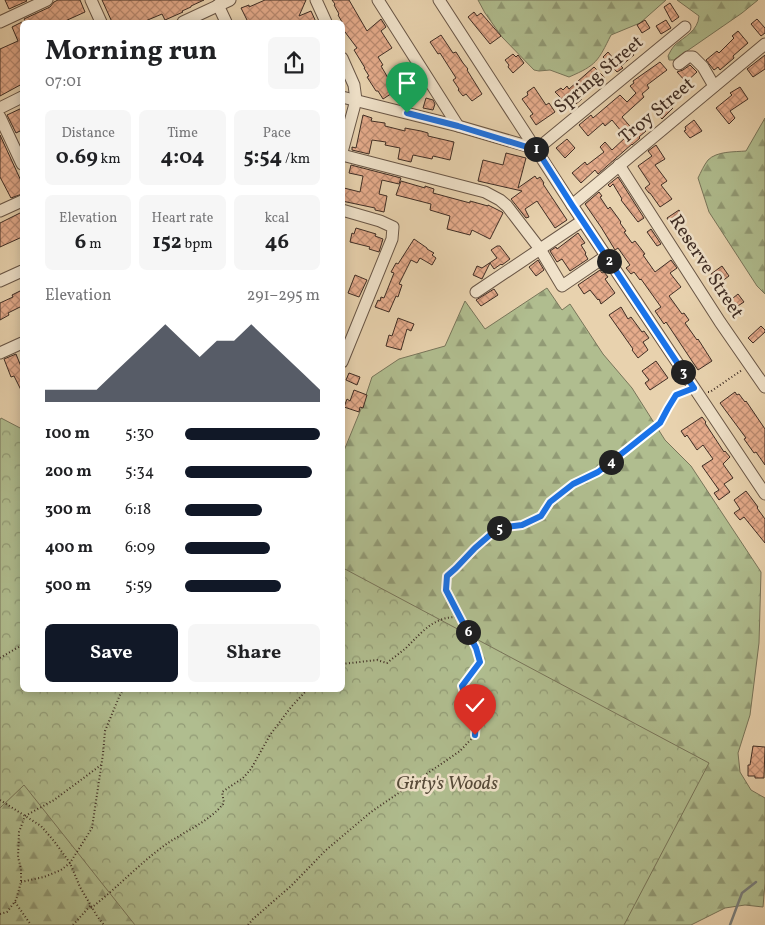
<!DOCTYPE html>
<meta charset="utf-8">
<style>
:root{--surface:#fff;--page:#f6f6f6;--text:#202124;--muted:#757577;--accent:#111827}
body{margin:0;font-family:Vollkorn,serif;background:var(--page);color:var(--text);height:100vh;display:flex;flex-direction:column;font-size:19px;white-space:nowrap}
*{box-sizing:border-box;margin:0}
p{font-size:16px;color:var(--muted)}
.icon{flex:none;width:28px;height:28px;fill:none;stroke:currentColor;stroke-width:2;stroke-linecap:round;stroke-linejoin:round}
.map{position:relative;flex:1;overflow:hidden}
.drawer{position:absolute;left:20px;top:20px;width:325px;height:672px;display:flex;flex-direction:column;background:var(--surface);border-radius:8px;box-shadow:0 2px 12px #0003}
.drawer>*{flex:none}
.pin{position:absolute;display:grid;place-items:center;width:42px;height:42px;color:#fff;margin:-51px -21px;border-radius:50% 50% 50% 0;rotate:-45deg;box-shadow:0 0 5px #0007}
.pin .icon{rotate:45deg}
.km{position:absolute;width:25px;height:25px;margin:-12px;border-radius:50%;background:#222;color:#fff;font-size:14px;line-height:25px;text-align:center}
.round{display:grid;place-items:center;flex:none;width:52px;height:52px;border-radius:8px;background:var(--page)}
.summary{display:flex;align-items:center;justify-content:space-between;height:85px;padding:0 25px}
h1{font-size:28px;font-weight:700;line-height:38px}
.metrics{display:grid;grid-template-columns:repeat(3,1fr);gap:8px;height:85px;padding:5px 25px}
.metrics div{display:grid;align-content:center;border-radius:8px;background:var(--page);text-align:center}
.metrics b{font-size:21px;font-weight:700}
.metrics small{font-size:14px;font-weight:400}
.metrics p{font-size:14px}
.chart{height:140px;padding:10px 25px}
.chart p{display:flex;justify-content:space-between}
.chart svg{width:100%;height:90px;margin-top:5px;fill:var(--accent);opacity:.7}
.cta{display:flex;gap:10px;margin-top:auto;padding:10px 25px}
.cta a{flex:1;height:58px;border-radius:8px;background:var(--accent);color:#fff;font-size:20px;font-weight:700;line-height:58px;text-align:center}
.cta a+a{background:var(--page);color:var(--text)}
ul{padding:0 25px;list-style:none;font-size:16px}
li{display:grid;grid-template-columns:80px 60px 1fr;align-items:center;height:38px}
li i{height:12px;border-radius:6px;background:var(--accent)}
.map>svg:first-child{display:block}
.forest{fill:url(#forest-firs);stroke:#78755a}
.park{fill:url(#park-crowns);stroke:#78755a}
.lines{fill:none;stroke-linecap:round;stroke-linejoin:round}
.stream{stroke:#787e7c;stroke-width:2.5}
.building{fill:url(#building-cross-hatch);stroke:#3f2d24}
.minor-casing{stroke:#695646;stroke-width:13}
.path{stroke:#3f2d24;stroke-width:2;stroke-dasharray:1 2.5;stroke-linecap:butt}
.minor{stroke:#f0e2ca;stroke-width:11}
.route-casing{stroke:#fff;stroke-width:10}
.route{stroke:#1a73e8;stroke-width:6}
.labels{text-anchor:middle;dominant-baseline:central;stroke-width:5;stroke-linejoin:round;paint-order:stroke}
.street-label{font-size:19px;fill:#3f2d24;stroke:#f0e2ca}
.park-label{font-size:19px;font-style:italic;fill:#564a39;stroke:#f0e2ca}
</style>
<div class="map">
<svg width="765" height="925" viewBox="0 0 765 925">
<defs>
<pattern id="forest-firs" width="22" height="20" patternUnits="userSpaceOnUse" patternTransform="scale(1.25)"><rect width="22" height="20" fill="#b0bd8f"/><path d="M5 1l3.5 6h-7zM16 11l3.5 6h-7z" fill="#919a75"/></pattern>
<pattern id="park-crowns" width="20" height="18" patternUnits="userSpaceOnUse" patternTransform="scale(1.25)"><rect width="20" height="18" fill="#b0bd8f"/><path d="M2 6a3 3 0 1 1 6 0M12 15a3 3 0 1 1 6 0" fill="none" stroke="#919a75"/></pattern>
<pattern id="building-cross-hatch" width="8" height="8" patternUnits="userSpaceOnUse" patternTransform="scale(1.25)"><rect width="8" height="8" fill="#e6ac8c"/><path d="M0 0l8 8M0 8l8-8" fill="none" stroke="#bc8c72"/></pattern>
</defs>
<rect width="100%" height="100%" fill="#e8d2ae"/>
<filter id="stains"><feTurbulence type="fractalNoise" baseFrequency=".004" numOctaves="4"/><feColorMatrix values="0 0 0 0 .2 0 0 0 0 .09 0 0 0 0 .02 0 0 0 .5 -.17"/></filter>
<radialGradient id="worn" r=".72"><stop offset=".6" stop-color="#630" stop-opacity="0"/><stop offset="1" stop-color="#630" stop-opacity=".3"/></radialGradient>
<g class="forest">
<path d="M478,0H666L640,23L611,35C598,61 597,65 569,77L550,70L539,71L534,70L502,37L485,13Z"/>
<path d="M677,0H758L742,13L674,60H669L668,56C670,52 672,48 675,45C684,37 698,31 699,16Z"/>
<path d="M765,118V294L757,286L709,212L698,178C701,172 704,165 708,160C717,151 734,152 746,151Z"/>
<path d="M547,288L562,310L570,304L603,354L632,388L665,440L691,466L761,572L759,643L750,715L738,753L740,772L751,790L765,798V883L763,907L745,905L725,908L691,925H0V460L22,690H342L343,453L363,404L372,377L399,359L445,346L465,301L485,329Z"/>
</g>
<path class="park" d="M1,418L22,429V690H342L343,568L709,763L624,925H135L24,785L0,808V420Z"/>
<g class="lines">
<path class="stream" d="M730,925L742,893L756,882"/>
</g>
<g class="building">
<path d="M5,0H26L27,1L9,9Z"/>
<path d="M58,0H80L85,12L63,22H26L24,19L50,7L54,2Z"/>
<path d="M102,0H204L191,6V7L182,11L183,12L165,20L162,14L143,22H112Z"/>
<path d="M265,0H306L299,16L311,11L316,22H248L241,8L249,5V7Z"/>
<path d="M332,0H349L367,31L381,19L386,27L381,31L392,48L378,57L383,65L381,66L391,83L395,81L400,88L383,99L378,91H376L367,77L369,76L364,68H365L354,50L357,48L342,28V22L338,15L339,14L334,5L335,4Z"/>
<path d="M670,3L679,17L672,22L664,7Z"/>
<path d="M474,12L477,16L481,13L501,36L490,44L468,17Z"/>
<path d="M757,19L765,28V33L761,36L751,24Z"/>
<path d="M645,20L650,28L642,33L637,25Z"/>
<path d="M666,20L671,28L661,34L656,26Z"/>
<path d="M22,22V84L0,96V49L18,41L12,27Z"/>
<path d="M738,31L748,43L733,56L734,58L720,70L718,67L714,70L706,60L717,51L719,53L734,38L732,36Z"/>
<path d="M441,35L453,53L456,52L463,63L468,69L467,70L482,94L472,101L466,94L463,96L458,90L459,89L453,80L456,78L440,53L438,54L430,42Z"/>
<path d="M627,47L634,55L621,66L623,68L617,72L603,57L608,52L613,58Z"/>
<path d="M513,54L516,57L518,55L524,63L513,73L508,67L509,65L505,60Z"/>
<path d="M765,55V69L753,77L747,69Z"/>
<path d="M660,62L667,70L647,85L649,88L642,94L644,97L622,117L634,131L640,125L646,131L639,137L640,138L632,145V144L598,174L595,170L581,183L572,173L585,162L587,165L604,152L600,147L605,142L612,150L626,137L612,120L605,126L603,123L588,136L579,125L591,115L593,118L620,95L627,102L636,93L630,86L634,83L633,81Z"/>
<path d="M690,65L697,72L686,82L677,72L683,70Z"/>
<path d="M594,67L605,78L598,84L597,83L581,98L582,99L576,104L570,98L565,102L555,92L561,88L563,90L567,86L569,89Z"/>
<path d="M410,82L415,90L400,100L395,92Z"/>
<path d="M534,87L546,105L549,103L555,112L536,125L530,116L533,114L522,99L528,95L527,92Z"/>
<path d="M740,87L748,99L730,111L735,118L729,124L716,108L732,95L730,93Z"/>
<path d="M426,98L433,100L435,104L433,110L423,108Z"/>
<path d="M666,101L673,108L662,119L655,112Z"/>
<path d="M22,108V130L16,133L7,115Z"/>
<path d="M363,115L372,118L371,121L385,123V126L405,131V128L421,131L428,133V136L454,142L450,160L433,156L432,159L413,155L411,162L398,159L400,148L385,145L386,142L372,140L369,154L352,150V147L356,148Z"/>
<path d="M694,120L702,131L690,138L684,131L686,130L685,127Z"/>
<path d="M0,135L22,183V194L11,198L0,177Z"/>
<path d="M567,139L575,148L565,158L556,148Z"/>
<path d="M656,145L665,159L655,165L667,181L661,185L672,199L660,207L650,193H649L645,188L650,184L638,166L652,156L648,151Z"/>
<path d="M506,153L526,158L518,188L535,176L537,179L540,177L544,183L543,184L567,220L555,228L537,201L525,209L529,217L526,218L511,199L522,191L478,181L483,160L503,165Z"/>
<path d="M351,165L401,178L399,184L382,180L379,194L387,196L384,212L375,210V208L342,201L344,188L360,192L363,176L349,173Z"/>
<path d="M618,177L644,218L638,222L621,200L622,199L613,184L610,187L608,185Z"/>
<path d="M401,181L425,188V186L434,189L433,193L470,203V201L488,206V205L502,212L503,213L490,239L472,230L470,235L447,229L450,216L430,210L431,204L396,195Z"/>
<path d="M599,192L602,196L600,197L608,209L610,207L621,222L620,223L626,231L624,232L632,243L635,241L645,254L643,255L655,272L671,260L677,268L670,273L681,287L669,296L682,314L684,313L689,320L685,323L697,340L698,339L712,361L698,370L666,322L664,324L655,311L661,307L641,279L640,280L634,272L631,274L626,268L630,265L618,248L615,250L601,227L585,204Z"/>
<path d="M679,210L683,217L671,225L667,218Z"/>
<path d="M22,212V237L0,247V223Z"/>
<path d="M356,228L376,234L375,236L383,239L379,252L369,249L370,247L350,242L352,233L354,234Z"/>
<path d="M651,229L661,244L657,246L647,232Z"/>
<path d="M578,233L585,243L581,245L586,253L585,254L588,259L570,271L562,259L557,262L550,251L556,247L557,249Z"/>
<path d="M414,239L427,248V249L434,253L432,255L436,258L432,265L420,258L417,263L411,260L399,284L402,285L398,297L396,296L389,312L375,307L378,300L380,301L381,297L384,298L394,273L391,272L396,263L398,264Z"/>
<path d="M497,246H500L510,259L502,265L501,264L494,269L490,263L482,279L473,275L477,266L482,268L497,258L491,250Z"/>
<path d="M538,260L544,270L536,276L529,267Z"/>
<path d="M722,266L729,276L717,285L711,274Z"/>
<path d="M600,270L602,273L604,272L608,277L605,279L615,293L601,304L599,299L598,300L590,290L584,294L578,285Z"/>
<path d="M355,275L367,280L359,297L348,293Z"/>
<path d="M494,289L498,295L481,306L476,300Z"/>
<path d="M22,290V306L8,313L9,315L0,320V303L13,297L12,295Z"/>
<path d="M738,294L744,302L733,309L728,302Z"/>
<path d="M621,307L628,319L631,317L642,332L644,331L649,338L643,342L648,350L638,358L632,350L633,349L609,315Z"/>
<path d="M398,318L414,324L411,331L407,329L401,350L386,346L389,335L392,336Z"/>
<path d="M761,326L765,330V332L753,343L748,338Z"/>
<path d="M16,354L22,369V392L14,376L11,377L4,359Z"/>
<path d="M656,361L668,378L650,390L645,383L649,380L642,371Z"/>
<path d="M349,373L360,377L357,385L346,380Z"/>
<path d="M354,390L367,395L363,408L360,407L359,412L344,407L347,399L350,401Z"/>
<path d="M735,392L737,395L739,394L745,402L746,401L765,429V465L756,452L754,453L744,439L746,438L720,403Z"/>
<path d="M702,417L706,422L705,423L724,452L725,451L730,457L723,464L733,478L724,484L730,492L719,500L714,493L719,490L702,466L713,459L703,445L697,450L687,435L685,437L681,431Z"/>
<path d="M746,491L758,507L757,508L765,519V543L744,517L740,520L734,513L740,509L734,500Z"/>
<path d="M753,746L765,747L764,778H755V776H748V765H750Z"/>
</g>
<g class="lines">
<g class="minor-casing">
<g id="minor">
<path d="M91,0L101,22"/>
<path d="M316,0L326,22"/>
<path d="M378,0L458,126"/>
<path d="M439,0L572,205L765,494"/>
<path d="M218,5L226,22"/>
<path d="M0,22L47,0"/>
<path d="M183,22L230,0"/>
<path d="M342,58L354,85L356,100L342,152"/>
<path d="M679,64L688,57H693L703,67L714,86"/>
<path d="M342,97L458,126L537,149"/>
<path d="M0,108L22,97"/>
<path d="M0,117L22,164"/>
<path d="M537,149L685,27"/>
<path d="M342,155L485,192L500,200L507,206L540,249L562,286L606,256"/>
<path d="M619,165L720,322L765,387"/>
<path d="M572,205L765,44"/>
<path d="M342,210L380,221L393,227L392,239L342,362"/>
<path d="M0,211L22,201"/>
<path d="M0,281L22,271"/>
<path d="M476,292L582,221"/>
<path d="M0,353L22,343"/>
</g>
</g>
<g class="path">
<path d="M708,392H710L742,370"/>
<path d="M0,658L22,645"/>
<path d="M342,664L377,660L387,663C393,658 400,653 406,648C423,631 434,616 460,617"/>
<path d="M0,800L41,826L54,841L70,863L80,887L97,916L104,925"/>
<path d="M21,882L44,877L61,870L70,863L92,828L103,754L105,731L122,690"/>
<path d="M15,902L31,925"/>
<path d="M91,908C117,888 139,864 165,845C185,831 209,822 224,803L222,792L243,778L251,769L270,735L291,707L307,690"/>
<path d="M0,914L7,912L16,900L21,882V869L18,857L19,832L25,816L54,800L101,765"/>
<path d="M73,925L90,906"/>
<path d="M248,925L253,919L291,886L326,850L371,812L460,751L475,735L476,720L467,700L462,686L480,662L476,648L445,590L447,576L456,568L475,548L498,528L522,525L541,515L550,502L573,484L598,472L625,451L660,423L668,408L676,395L685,392"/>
</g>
<use href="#minor" class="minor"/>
</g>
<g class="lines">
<g class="route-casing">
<path id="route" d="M407,113L458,126L537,150L572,205L694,388L676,395L668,408L660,423L625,451L598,472L573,484L550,502L541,516L522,525L498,528L475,548L456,568L447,576L446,590L476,648L480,662L462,686L466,700L476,720L475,735"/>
</g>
<use href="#route" class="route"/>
</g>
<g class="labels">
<g class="street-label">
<text transform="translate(599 75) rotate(-40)">Spring Street</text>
<text transform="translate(657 111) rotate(-40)">Troy Street</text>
<text transform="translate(706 267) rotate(57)">Reserve Street</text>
</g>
<g class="park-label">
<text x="447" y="784">Girty's Woods</text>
</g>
</g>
<rect width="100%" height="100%" filter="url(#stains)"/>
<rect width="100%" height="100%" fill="url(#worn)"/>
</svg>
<div class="pin" style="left:407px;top:113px;background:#1e9e55"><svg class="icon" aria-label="arrive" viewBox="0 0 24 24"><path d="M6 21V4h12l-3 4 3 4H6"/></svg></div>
<div class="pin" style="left:475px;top:735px;background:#d93025"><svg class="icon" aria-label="check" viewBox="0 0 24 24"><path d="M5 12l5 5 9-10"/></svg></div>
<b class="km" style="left:536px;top:149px">1</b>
<b class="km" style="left:609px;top:261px">2</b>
<b class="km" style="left:683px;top:372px">3</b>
<b class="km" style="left:611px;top:462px">4</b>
<b class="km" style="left:499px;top:528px">5</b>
<b class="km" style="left:468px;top:632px">6</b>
<section class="drawer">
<div class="summary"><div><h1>Morning run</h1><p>07:01</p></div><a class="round"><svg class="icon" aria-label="share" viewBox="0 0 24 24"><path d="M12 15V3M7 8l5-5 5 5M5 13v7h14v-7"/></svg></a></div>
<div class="metrics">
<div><p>Distance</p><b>0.69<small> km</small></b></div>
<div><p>Time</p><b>4:04</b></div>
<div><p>Pace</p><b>5:54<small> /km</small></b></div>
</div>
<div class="metrics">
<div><p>Elevation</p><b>6<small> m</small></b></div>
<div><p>Heart rate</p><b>152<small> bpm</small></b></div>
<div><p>kcal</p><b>46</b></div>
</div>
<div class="chart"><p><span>Elevation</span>291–295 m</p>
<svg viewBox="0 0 160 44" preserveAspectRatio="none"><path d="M0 44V38L10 38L20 38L30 38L40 30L50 22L60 14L70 6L80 14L90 22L100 14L110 14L120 6L130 14L140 22L150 30L160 38V44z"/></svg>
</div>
<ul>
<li><b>100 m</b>5:30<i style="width:100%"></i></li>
<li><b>200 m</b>5:34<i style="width:94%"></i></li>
<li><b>300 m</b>6:18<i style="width:57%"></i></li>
<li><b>400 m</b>6:09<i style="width:63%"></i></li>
<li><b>500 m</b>5:59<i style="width:71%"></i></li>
</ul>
<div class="cta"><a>Save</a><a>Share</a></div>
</section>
</div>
